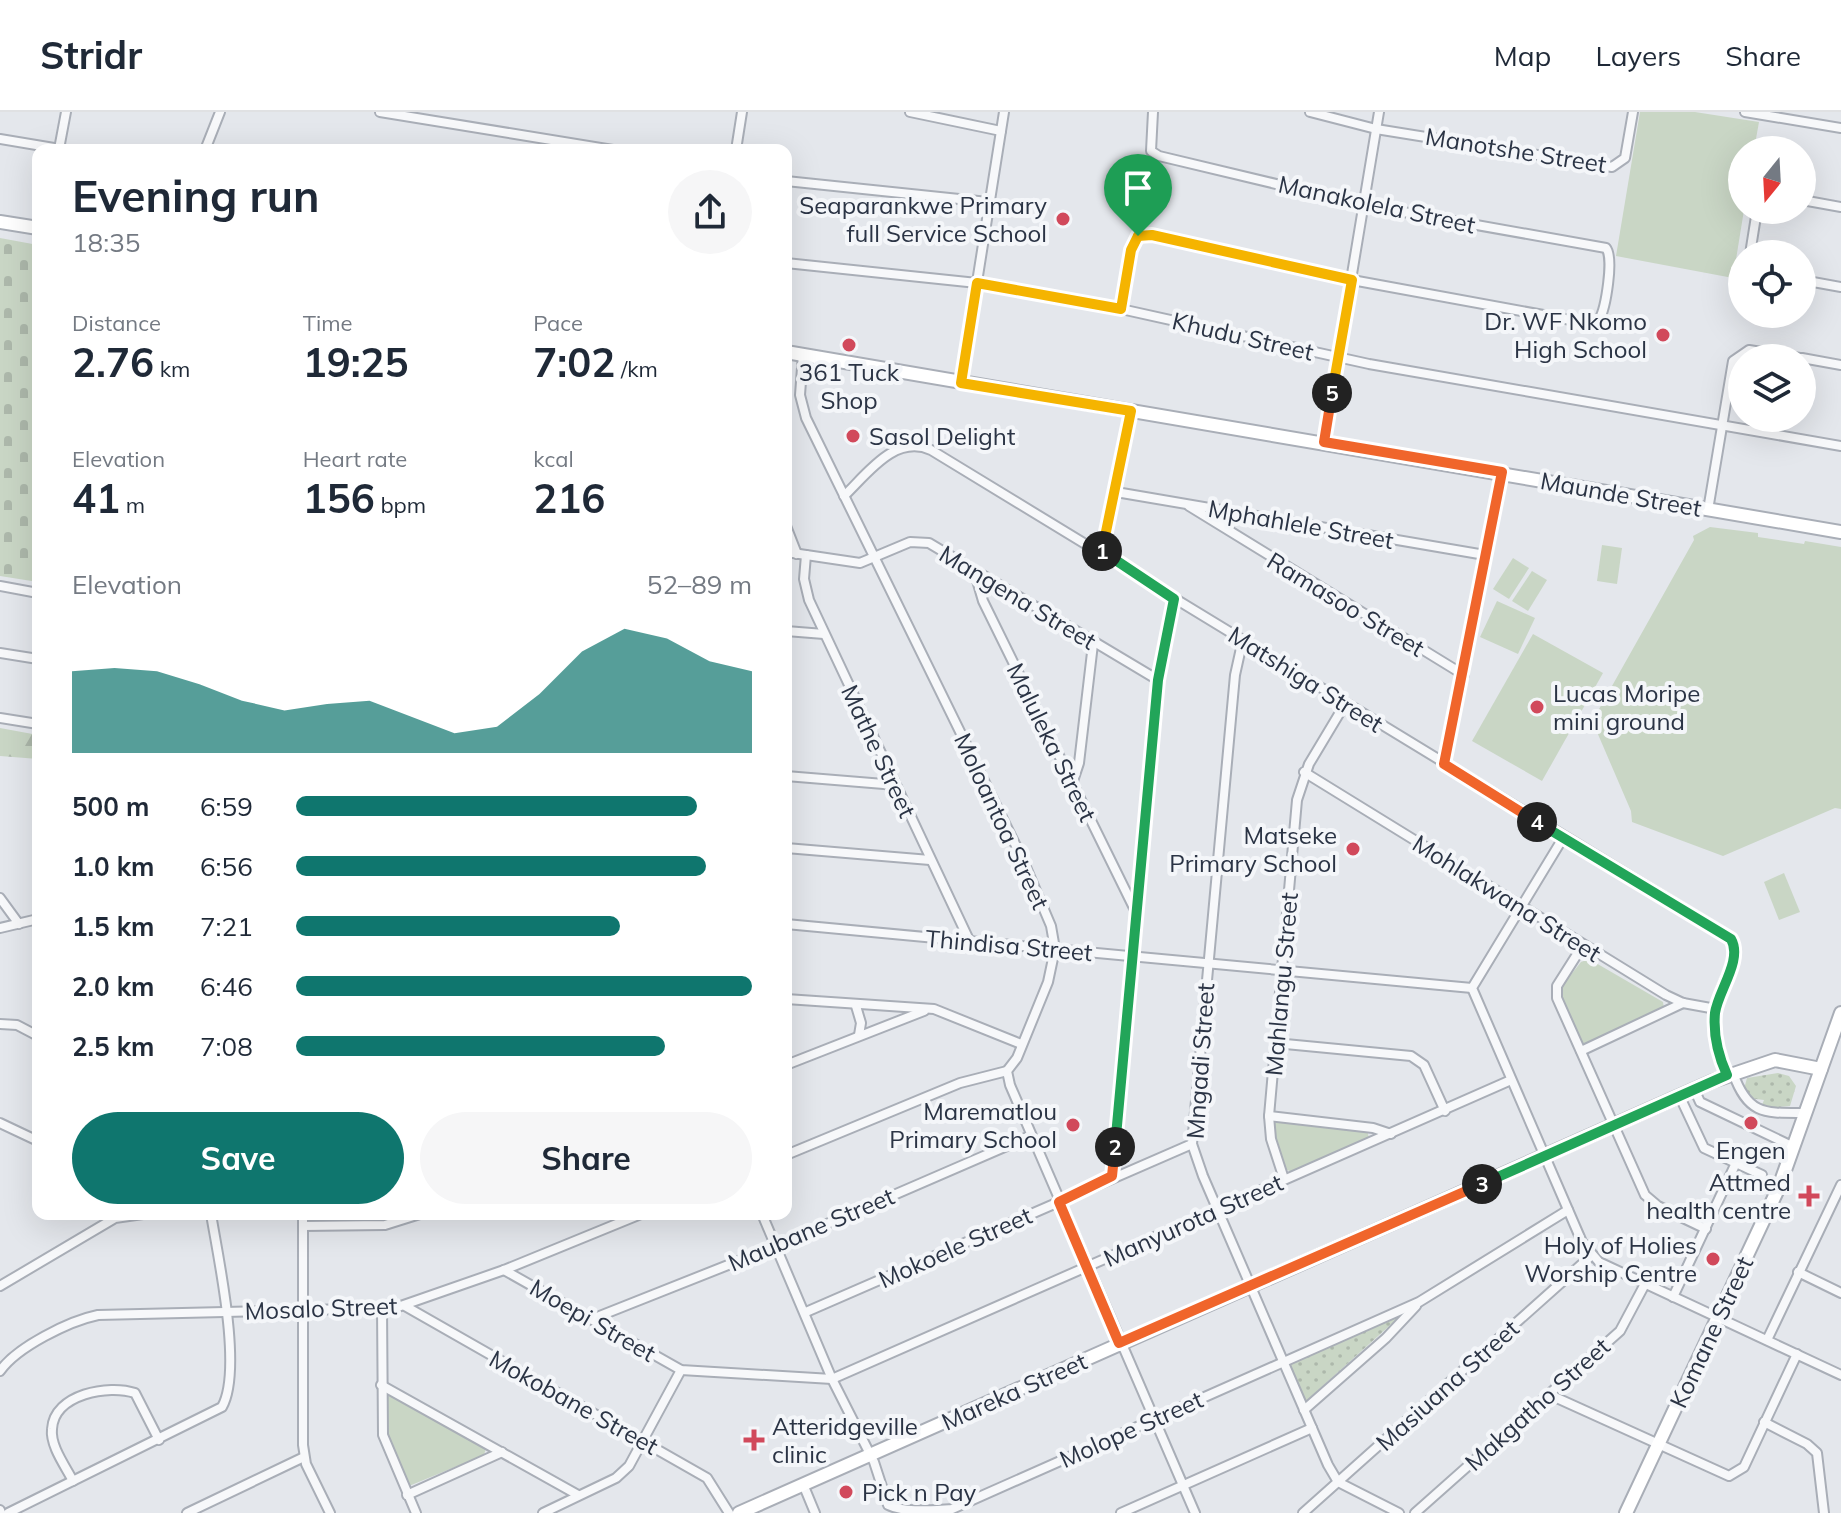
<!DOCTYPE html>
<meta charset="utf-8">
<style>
:root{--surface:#fff;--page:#f6f6f7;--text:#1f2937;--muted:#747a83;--line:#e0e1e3;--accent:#0f766e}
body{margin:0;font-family:Mulish,sans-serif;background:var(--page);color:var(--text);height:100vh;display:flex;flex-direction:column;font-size:30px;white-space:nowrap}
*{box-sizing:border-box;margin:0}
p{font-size:26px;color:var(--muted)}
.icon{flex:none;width:44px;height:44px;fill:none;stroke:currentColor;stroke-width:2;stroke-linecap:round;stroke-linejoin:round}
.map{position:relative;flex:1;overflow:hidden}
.drawer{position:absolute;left:32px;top:32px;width:760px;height:1076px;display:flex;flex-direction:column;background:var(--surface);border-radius:16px;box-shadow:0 8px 32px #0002}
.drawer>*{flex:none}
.needle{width:52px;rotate:198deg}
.tools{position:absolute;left:1728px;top:24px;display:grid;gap:16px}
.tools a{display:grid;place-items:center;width:88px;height:88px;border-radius:50%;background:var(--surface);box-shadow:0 8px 32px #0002;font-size:40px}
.pin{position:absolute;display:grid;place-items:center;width:68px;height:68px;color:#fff;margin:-82px -34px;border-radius:50% 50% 50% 0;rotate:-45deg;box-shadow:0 0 8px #0007}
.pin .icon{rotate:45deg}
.km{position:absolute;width:40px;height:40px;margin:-20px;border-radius:50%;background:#222;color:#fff;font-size:22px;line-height:40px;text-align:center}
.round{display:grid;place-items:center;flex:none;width:84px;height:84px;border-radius:42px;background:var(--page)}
.summary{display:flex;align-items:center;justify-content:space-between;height:136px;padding:0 40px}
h1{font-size:44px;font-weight:700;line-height:60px}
.stats{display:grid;grid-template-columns:repeat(3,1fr);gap:12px;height:136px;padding:8px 40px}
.stats div{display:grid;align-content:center}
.stats b{font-size:40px;font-weight:700}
.stats small{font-size:22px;font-weight:400}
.stats p{font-size:22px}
.chart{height:224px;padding:16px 40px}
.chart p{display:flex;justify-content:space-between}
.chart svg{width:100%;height:144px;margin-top:8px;fill:var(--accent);opacity:.7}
.action{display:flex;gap:16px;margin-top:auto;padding:16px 40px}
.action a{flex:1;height:92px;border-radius:48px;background:var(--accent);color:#fff;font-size:32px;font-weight:700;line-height:92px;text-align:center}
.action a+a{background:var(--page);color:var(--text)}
ul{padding:0 40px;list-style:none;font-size:26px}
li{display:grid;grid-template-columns:128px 96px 1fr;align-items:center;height:60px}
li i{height:20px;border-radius:10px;background:var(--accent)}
header{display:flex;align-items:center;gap:48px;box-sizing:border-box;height:112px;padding:0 40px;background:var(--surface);border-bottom:2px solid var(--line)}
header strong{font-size:38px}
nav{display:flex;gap:44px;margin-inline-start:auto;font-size:28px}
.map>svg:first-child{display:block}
.grass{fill:#c9d6c5}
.forest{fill:url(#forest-firs)}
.cemetery{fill:url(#cemetery-stones)}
.park{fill:url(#park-dots)}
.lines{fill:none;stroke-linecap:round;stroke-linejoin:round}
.street-casing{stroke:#a9aeb7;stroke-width:12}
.secondary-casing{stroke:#a9aeb7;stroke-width:16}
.street{stroke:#f7f8fa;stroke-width:8}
.secondary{stroke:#fff;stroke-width:12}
.split-1-casing{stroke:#fff;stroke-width:16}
.split-2-casing{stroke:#fff;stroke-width:16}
.split-3-casing{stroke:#fff;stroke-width:16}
.split-4-casing{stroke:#fff;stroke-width:16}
.split-5-casing{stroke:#fff;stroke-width:16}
.split-6-casing{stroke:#fff;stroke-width:16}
.split-1{stroke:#f5b400;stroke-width:10}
.split-2{stroke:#22a559;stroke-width:10}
.split-3{stroke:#f0652b;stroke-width:10}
.split-4{stroke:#22a559;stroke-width:10}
.split-5{stroke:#f0652b;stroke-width:10}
.split-6{stroke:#f5b400;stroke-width:10}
.poi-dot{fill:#d1495b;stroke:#f4f6f9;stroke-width:3}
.labels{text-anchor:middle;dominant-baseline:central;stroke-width:8;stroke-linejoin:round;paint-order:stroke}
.street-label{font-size:24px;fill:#2b3445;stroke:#f4f6f9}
.poi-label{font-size:24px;fill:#2b3445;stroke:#f4f6f9;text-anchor:end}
</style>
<header>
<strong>Stridr</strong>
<nav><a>Map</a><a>Layers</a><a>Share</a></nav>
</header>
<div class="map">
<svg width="1841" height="1401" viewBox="0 0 1841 1401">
<defs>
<pattern id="forest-firs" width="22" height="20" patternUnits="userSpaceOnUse" patternTransform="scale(2)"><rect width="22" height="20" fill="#c9d6c5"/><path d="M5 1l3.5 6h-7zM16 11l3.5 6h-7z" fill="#adb8ab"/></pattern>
<pattern id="cemetery-stones" width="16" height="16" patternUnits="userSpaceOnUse" patternTransform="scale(2)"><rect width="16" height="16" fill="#c9d6c5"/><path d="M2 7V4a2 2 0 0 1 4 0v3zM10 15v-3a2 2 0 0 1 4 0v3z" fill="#adb8ab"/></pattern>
<pattern id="park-dots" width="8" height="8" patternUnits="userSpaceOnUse" patternTransform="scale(2)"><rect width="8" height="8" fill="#c9d6c5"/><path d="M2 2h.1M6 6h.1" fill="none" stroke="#adb8ab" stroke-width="1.8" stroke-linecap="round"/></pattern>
</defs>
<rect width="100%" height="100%" fill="#e4e7ec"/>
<g class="grass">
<path d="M1640,0H1695L1759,10L1754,38H1742L1744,98L1733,166L1616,144Z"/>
<path d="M1710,415L1758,421V425L1804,432L1805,429L1841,435V697L1835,696L1723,744L1632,710L1631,699L1594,613V606L1694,428L1693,424Z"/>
<path d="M1602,433L1622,436L1617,472L1597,469Z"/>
<path d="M1513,446L1529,456L1509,487L1493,477Z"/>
<path d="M1532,459L1547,468L1528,499L1512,489Z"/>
<path d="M1497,489L1535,506L1518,542L1480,525Z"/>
<path d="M1533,522L1603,561L1542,669L1472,629Z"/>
<path d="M1784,761L1800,800L1779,808L1764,770Z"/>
<path d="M1589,847L1663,890L1664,896L1589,933L1580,930L1558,879L1581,850Z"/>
<path d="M1273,1007L1367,1018L1369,1026L1293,1060L1284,1057L1271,1020Z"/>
<path d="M387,1282L486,1336L484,1343L409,1374L385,1322Z"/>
</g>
<path class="forest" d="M0,616L38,623V647L0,644Z"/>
<path class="cemetery" d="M0,126L38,133V470L0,464Z"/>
<g class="park">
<path d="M1778,961L1789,964L1796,974L1790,994L1768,996L1762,993L1764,988L1748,986L1744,977L1747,966Z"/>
<path d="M1395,1204L1397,1207L1306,1289L1289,1252Z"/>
</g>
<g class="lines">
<g class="street-casing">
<g id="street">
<path d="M380,0L613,38"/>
<path d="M910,0L1001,19"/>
<path d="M1310,0L1376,17L1612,55L1625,46L1633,0"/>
<path d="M1745,0L1841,16"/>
<path d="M0,27L66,38"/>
<path d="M59,37L66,0"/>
<path d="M205,38L220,0"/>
<path d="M736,38L742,0"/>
<path d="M786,69L988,90"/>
<path d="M1802,88L1841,95"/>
<path d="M1750,142L1757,98"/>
<path d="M786,151L977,171L1121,197L1369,252L1841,334"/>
<path d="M1802,168L1841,175"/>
<path d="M1121,197L1133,132L1138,124L1147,123L1352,168L1587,211L1599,208C1606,196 1614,146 1606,136L1364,93L1159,44L1151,39L1153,0"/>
<path d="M803,242L800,283L806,306L1023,748L1051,814L1055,837L1048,870L1017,946L1007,959L1010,973L1195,1401"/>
<path d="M1802,246L1841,253"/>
<path d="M961,271L1004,0"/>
<path d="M1324,330L1379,0"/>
<path d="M1116,380L1485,443"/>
<path d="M844,384C868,361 895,322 931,338L1727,823L1734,832C1735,847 1728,861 1722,875C1711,906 1714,934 1727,963"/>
<path d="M1189,394L1464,563"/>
<path d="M1708,398L1733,249L1749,238L1800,246"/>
<path d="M786,414L797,442"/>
<path d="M786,440L860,451L910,430L929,431L1158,568"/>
<path d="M1102,440L1131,299"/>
<path d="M806,443L804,467L809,488L970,830"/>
<path d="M974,458L983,489L1136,800"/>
<path d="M0,474L38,481"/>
<path d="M786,519L824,522"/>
<path d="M1243,527L1235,563L1192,1032L1203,1064L1328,1353L1338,1370L1399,1401"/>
<path d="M0,541L38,547"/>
<path d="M0,606L38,612"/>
<path d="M1444,652L1502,360"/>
<path d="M1304,660L1666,883L1683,891L1716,897"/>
<path d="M786,664L896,673"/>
<path d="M1072,672L1079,651L1093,532"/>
<path d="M1563,726L1472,876L1582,1130L1599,1150L1841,1263"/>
<path d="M786,736L930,748"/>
<path d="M0,786L19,812"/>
<path d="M786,812L1472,876"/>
<path d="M0,816L38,807"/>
<path d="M1583,833L1557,874V886L1645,1083L1658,1094L1706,1117"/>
<path d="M786,887L934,897L1021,932"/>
<path d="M856,894L861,911L859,923"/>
<path d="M0,912L17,913L38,924"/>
<path d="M1275,931L1411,944L1424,953L1445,999"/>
<path d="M1581,939L1683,891"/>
<path d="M786,953L924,899"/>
<path d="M1733,961C1748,1003 1764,1001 1805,1001"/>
<path d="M1695,979L1700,990L1794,1035"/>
<path d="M1680,985L1704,1036L1762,1063"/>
<path d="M1269,1004L1373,1016L1391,1022"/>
<path d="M0,1011L38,1029"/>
<path d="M786,1043L960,971L1007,959"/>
<path d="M1112,1064L1158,568L1174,487"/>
<path d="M1284,1067L1271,1027L1269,1004L1297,688L1309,652L1345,592"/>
<path d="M303,1102V1333L306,1352L330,1401"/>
<path d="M762,1102L832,1267L874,1350L888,1393C904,1401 933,1398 952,1397L1419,1190L1568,1098"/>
<path d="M303,1114L385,1113L420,1102"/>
<path d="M504,1158L681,1258L832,1267L1511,968"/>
<path d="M1798,1160L1841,1181"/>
<path d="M0,1174L115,1106L143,1102"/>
<path d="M1673,1185L1735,1053"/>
<path d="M405,1194L707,1366L729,1401"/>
<path d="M382,1196L383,1323L416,1401"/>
<path d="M806,1200L1192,1032"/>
<path d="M592,1207L776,1134L1030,1024"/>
<path d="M1767,1228L1841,1073"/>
<path d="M0,1259C17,1235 69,1209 98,1203L395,1196L504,1158L641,1102"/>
<path d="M381,1273L578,1383"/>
<path d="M1548,1282L1729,1364L1744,1355L1797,1242"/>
<path d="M1304,1298L1386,1226L1416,1194"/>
<path d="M1764,1310L1807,1332L1817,1341L1824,1401"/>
<path d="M73,1369C66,1355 50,1334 52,1317C54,1282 109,1272 135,1281L159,1328"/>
<path d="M803,1372L815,1401"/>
<path d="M407,1383L502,1340"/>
<path d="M0,1398L1,1401"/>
<path d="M8,1401L222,1295C243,1258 218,1145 211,1102"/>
<path d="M187,1401L304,1345"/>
<path d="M543,1401L616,1366L629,1354L681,1258"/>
<path d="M1121,1401L1312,1316"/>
<path d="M1303,1401L1591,1144"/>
<path d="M1415,1401L1620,1219L1645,1172"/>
</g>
</g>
<g class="secondary-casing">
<g id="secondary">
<path d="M0,110L38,116"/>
<path d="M786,240L1841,420"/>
<path d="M739,1401L1713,969L1775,948L1821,957"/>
<path d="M1626,1401L1779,1075L1841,901"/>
</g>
</g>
<use href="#street" class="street"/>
<use href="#secondary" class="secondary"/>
</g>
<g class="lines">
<g class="split-1-casing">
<path id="split-1" d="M1102,439L1131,299L961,271L977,171L1121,197L1131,138L1138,124"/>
</g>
<g class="split-2-casing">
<path id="split-2" d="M1102,439L1174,487L1158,568L1115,1035"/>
</g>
<g class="split-3-casing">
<path id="split-3" d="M1115,1035L1112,1064L1059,1090L1119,1231L1482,1072"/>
</g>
<g class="split-4-casing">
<path id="split-4" d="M1482,1072L1727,963C1718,943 1713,923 1715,901C1718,879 1743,848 1731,827L1537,710"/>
</g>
<g class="split-5-casing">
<path id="split-5" d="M1332,281L1324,330L1502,360L1444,652L1537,710"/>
</g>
<g class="split-6-casing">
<path id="split-6" d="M1138,124L1152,123L1352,168L1332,281"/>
</g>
<use href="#split-1" class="split-1"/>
<use href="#split-2" class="split-2"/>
<use href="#split-3" class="split-3"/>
<use href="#split-4" class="split-4"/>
<use href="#split-5" class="split-5"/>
<use href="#split-6" class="split-6"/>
</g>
<g class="poi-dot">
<circle cx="1063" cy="107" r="8"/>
<circle cx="1663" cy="223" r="8"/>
<circle cx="849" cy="233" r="8"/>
<circle cx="853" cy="324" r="8"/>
<circle cx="1537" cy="595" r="8"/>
<circle cx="1353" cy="737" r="8"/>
<circle cx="1751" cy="1011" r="8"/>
<circle cx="1073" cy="1013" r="8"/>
<path d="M1805 1072h8v8h8v8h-8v8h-8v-8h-8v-8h8z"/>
<circle cx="1713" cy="1147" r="8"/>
<path d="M750 1316h8v8h8v8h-8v8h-8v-8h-8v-8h8z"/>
<circle cx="846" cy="1380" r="8"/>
</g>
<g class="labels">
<g class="street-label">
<text transform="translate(1516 38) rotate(9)">Manotshe Street</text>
<text transform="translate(1377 92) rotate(12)">Manakolela Street</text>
<text transform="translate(1243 224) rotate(13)">Khudu Street</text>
<text transform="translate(1621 382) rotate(10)">Maunde Street</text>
<text transform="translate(1301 412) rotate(10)">Mphahlele Street</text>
<text transform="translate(1018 485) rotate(31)">Mangena Street</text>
<text transform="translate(1346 492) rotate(31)">Ramasoo Street</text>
<text transform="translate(1306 567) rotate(32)">Matshiga Street</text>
<text transform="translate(1052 630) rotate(64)">Maluleka Street</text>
<text transform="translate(879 639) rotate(65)">Mathe Street</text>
<text transform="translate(1002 709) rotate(65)">Moloantoa Street</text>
<text transform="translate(1507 786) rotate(32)">Mohlakwana Street</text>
<text transform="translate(1009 833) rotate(5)">Thindisa Street</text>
<text transform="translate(1281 872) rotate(-85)">Mahlangu Street</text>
<text transform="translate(1200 949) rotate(-86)">Mngadi Street</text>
<text transform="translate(1193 1108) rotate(-24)">Manyurota Street</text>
<text transform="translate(811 1117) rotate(-23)">Maubane Street</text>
<text transform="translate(955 1135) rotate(-24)">Mokoele Street</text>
<text transform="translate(321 1196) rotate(-2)">Mosalo Street</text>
<text transform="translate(593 1208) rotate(30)">Moepi Street</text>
<text transform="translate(1711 1220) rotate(-65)">Komane Street</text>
<text transform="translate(1447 1273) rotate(-42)">Masiuana Street</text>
<text transform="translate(1014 1279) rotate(-24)">Mareka Street</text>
<text transform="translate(574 1290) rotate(29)">Mokobane Street</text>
<text transform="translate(1537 1292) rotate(-42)">Makgatho Street</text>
<text transform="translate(1131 1317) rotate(-24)">Molope Street</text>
</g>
<g class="poi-label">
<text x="1047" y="93">Seaparankwe Primary<tspan x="1047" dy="28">full Service School</tspan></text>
<text x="1647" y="209">Dr. WF Nkomo<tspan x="1647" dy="28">High School</tspan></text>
<text x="849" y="260" text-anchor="middle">361 Tuck<tspan x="849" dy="28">Shop</tspan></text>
<text x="869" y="324" text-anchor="start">Sasol Delight</text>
<text x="1553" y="581" text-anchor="start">Lucas Moripe<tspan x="1553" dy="28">mini ground</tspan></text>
<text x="1337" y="723">Matseke<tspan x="1337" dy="28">Primary School</tspan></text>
<text x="1057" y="999">Marematlou<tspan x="1057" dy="28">Primary School</tspan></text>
<text x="1751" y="1038" text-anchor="middle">Engen</text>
<text x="1791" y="1070">Attmed<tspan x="1791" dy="28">health centre</tspan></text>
<text x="1697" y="1133">Holy of Holies<tspan x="1697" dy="28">Worship Centre</tspan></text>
<text x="772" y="1314" text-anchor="start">Atteridgeville<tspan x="772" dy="28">clinic</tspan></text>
<text x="862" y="1380" text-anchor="start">Pick n Pay</text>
</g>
</g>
</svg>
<div class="tools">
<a><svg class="needle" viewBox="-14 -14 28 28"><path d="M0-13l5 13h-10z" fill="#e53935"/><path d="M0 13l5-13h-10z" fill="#747a83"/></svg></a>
<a><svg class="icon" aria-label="locate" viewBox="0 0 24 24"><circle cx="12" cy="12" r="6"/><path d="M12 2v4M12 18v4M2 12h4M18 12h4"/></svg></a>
<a><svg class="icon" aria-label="layers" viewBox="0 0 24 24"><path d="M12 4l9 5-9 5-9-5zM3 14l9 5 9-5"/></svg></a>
</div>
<div class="pin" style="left:1138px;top:124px;background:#1e9e55"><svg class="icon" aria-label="arrive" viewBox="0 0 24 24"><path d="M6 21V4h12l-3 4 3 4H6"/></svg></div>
<b class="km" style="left:1102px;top:439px">1</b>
<b class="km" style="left:1115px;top:1035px">2</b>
<b class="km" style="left:1482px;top:1072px">3</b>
<b class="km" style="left:1537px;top:710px">4</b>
<b class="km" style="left:1332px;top:281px">5</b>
<section class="drawer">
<div class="summary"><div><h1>Evening run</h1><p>18:35</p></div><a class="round"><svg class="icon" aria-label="share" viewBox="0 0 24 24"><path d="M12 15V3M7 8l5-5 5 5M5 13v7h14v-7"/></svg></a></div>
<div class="stats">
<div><p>Distance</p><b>2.76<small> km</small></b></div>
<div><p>Time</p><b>19:25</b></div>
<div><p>Pace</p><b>7:02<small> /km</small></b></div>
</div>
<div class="stats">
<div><p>Elevation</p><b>41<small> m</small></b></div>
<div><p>Heart rate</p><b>156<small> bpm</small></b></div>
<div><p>kcal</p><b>216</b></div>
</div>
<div class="chart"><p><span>Elevation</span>52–89 m</p>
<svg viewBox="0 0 160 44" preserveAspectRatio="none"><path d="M0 44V19L10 18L20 19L30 23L40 28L50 31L60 29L70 28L80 33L90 38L100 36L110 26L120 13L130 6L140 9L150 16L160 19V44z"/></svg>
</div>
<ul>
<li><b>500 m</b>6:59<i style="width:88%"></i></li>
<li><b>1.0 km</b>6:56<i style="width:90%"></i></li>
<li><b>1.5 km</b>7:21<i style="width:71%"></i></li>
<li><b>2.0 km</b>6:46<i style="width:100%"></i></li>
<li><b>2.5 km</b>7:08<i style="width:81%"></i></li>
</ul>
<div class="action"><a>Save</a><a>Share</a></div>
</section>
</div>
